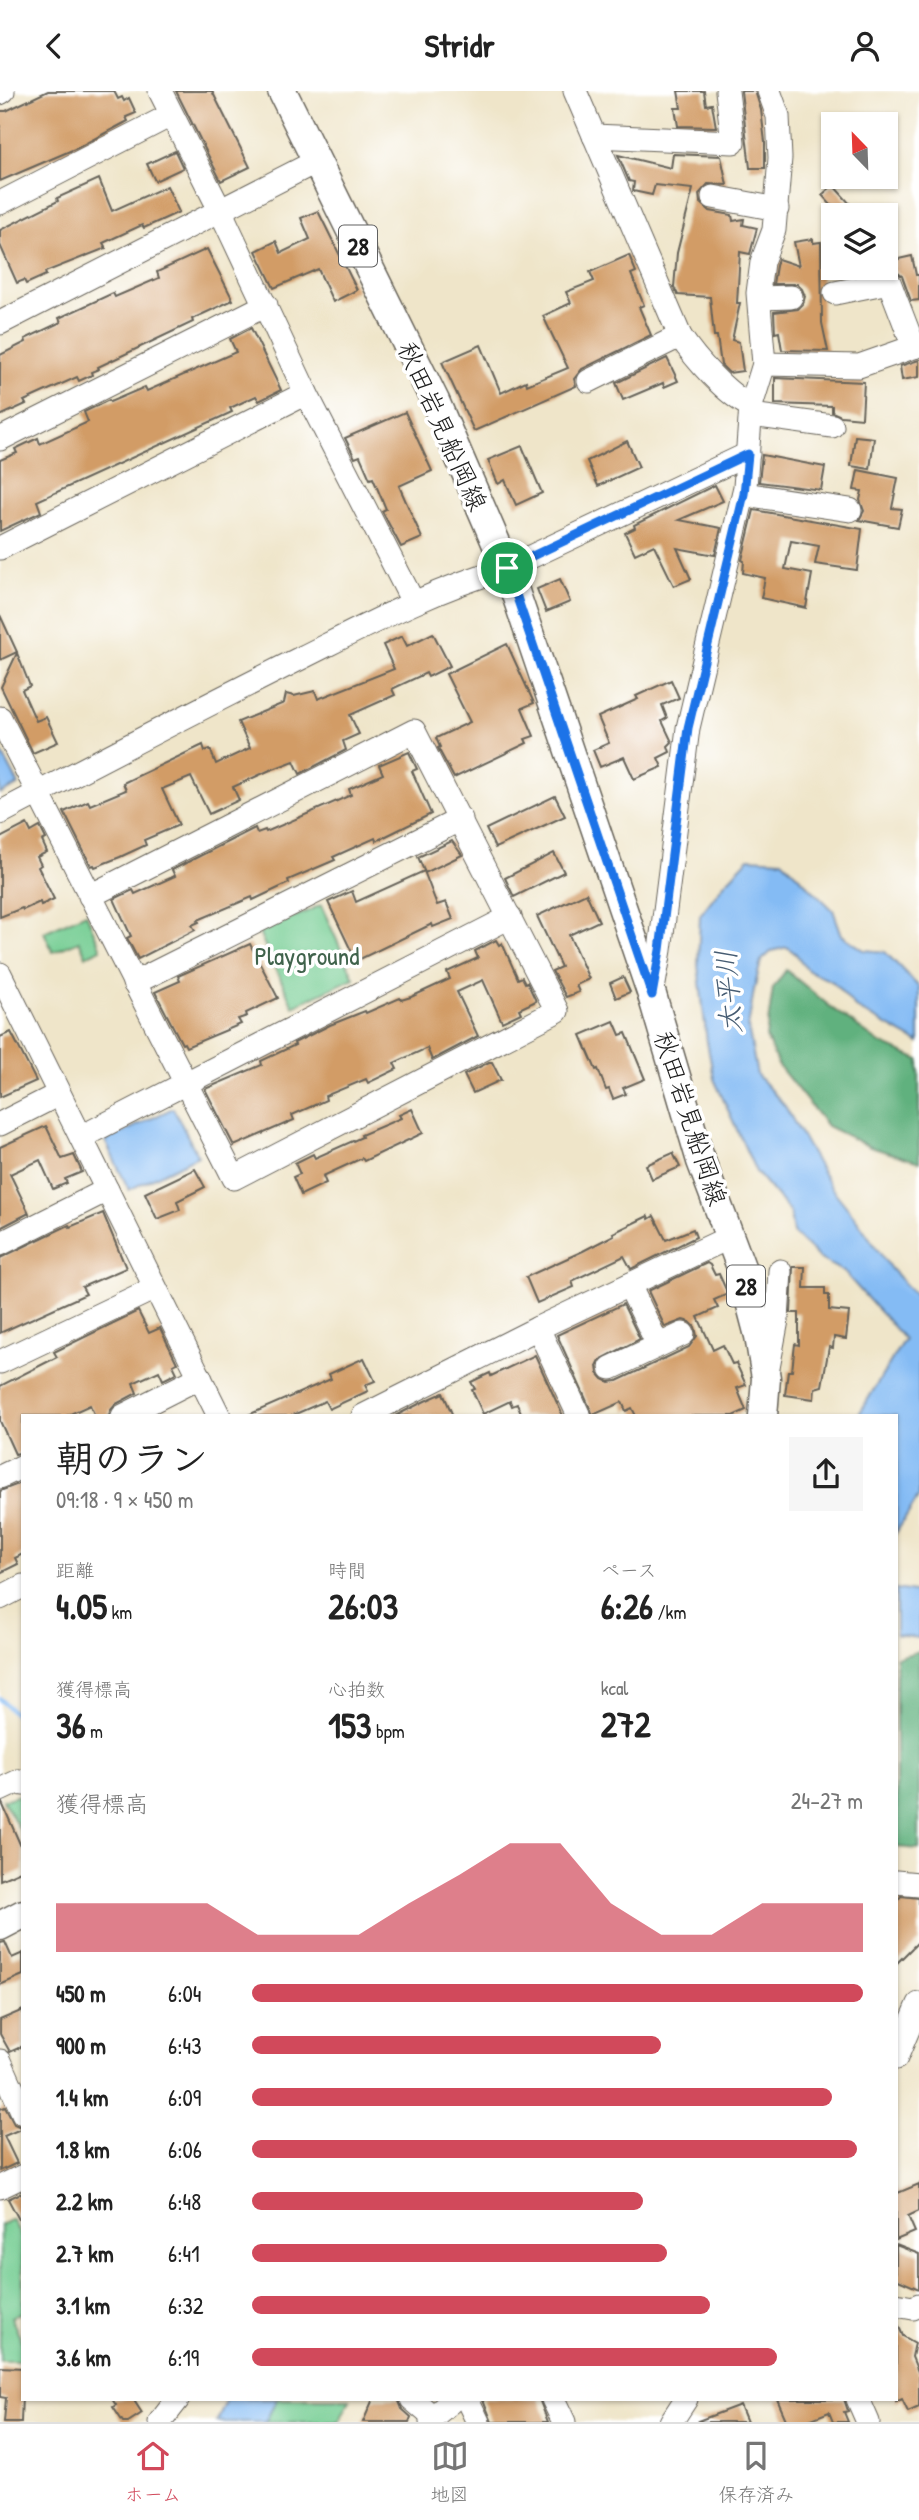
<!DOCTYPE html>
<html lang="ja">
<meta charset="utf-8">
<style>
:root{--surface:#fff;--page:#f6f6f6;--text:#222;--muted:#767676;--line:#e0e0e0;--accent:#d1495b}
body{margin:0;font-family:"Patrick Hand","Klee One",sans-serif;background:var(--page);color:var(--text);height:100vh;display:flex;flex-direction:column;font-size:26px;white-space:nowrap}
*{box-sizing:border-box;margin:0}
p{font-size:23px;color:var(--muted)}
.icon{flex:none;width:38px;height:38px;fill:none;stroke:currentColor;stroke-width:2;stroke-linecap:round;stroke-linejoin:round}
.map{position:relative;flex:1;overflow:hidden}
.sheet{position:absolute;left:21px;top:1323px;width:877px;height:987px;display:flex;flex-direction:column;background:var(--surface);border-radius:0px;box-shadow:0 2px 5px #0004}
.sheet>*{flex:none}
.needle{width:46px;rotate:337deg}
.buttons{position:absolute;left:821px;top:21px;display:grid;gap:14px}
.buttons a{display:grid;place-items:center;width:77px;height:77px;border-radius:0px;background:var(--surface);box-shadow:0 2px 5px #0004;font-size:35px}
.pin{position:absolute;display:grid;place-items:center;width:60px;height:60px;color:#fff;margin:-30px;border:4px solid #fff;border-radius:50%;box-shadow:0 2px 7px #0007}
.round{display:grid;place-items:center;flex:none;width:74px;height:74px;border-radius:0px;background:var(--page)}
.headline{display:flex;align-items:center;justify-content:space-between;height:119px;padding:0 35px}
h1{font-size:38px;font-weight:800;line-height:52px}
.stats{display:grid;grid-template-columns:repeat(3,1fr);gap:10px;height:119px;padding:7px 35px}
.stats div{display:grid;align-content:center}
.stats b{font-size:35px;font-weight:800}
.stats small{font-size:19px;font-weight:400}
.stats p{font-size:19px}
.chart{height:196px;padding:14px 35px}
.chart p{display:flex;justify-content:space-between}
.chart svg{width:100%;height:126px;margin-top:7px;fill:var(--accent);opacity:.7}
ul{padding:0 35px;list-style:none;font-size:23px}
li{display:grid;grid-template-columns:112px 84px 1fr;align-items:center;height:52px}
li i{height:18px;border-radius:9px;background:var(--accent)}
header{display:flex;justify-content:space-between;align-items:center;height:91px;padding:0 35px;background:var(--surface);font-size:32px;font-weight:800}
.tab-bar{display:flex;justify-content:space-around;align-items:center;height:98px;border-top:2px solid var(--line);background:var(--surface);font-size:19px;color:var(--muted)}
.tab-bar a{display:grid;justify-items:center;gap:4px}
.tab-bar .current{color:var(--accent)}
.map>svg:first-child{display:block}
.green{fill:#77ce94;stroke:#4a7558;stroke-width:2}
.forest{fill:#61b17e;stroke:#3e664d;stroke-width:2}
.water{fill:#84bbf4;stroke:#506c88;stroke-width:2}
.lines{fill:none;stroke-linecap:round;stroke-linejoin:round}
.stream{stroke:#84bbf4;stroke-width:5}
.building{fill:#d29c66}
.minor-casing{stroke:#666259;stroke-width:25}
.major-casing{stroke:#666259;stroke-width:31}
.minor{stroke:#fff;stroke-width:23}
.major{stroke:#fff;stroke-width:28}
.route-casing{stroke:#fff;stroke-width:14}
.route{stroke:#1a73e8;stroke-width:9}
.labels{text-anchor:middle;dominant-baseline:central;stroke-width:7;stroke-linejoin:round;paint-order:stroke}
.shield{fill:#fff;stroke:#606060;stroke-width:2}
.shield-label{font-size:24px;font-weight:bold;fill:#1c1c1c}
.street-label{font-size:26px;fill:#1c1c1c;stroke:#fff}
.park-label{font-size:26px;fill:#40634c;stroke:#fff}
.water-label{font-size:28px;font-style:italic;fill:#465c72;stroke:#fff}
</style>
<header><svg class="icon" aria-label="back" viewBox="0 0 24 24"><path d="M15 5l-7 7 7 7"/></svg>Stridr<svg class="icon" aria-label="person" viewBox="0 0 24 24"><circle cx="12" cy="8" r="4"/><path d="M4 21q1-7 8-7t8 7"/></svg></header>
<div class="map">
<svg width="919" height="2331" viewBox="0 0 919 2331">
<rect width="100%" height="100%" fill="#fff"/>
<filter id="ink" filterUnits="userSpaceOnUse"><feTurbulence type="fractalNoise" baseFrequency=".0143" numOctaves="2"/><feDisplacementMap in="SourceGraphic" scale="14" xChannelSelector="R" yChannelSelector="G"/><feConvolveMatrix kernelMatrix="1 2 1 2 8 2 1 2 1" color-interpolation-filters="sRGB"/></filter>
<filter id="wash" filterUnits="userSpaceOnUse"><feTurbulence type="fractalNoise" baseFrequency=".00686" numOctaves="4" result="noise"/><feDisplacementMap in="SourceGraphic" scale="28" xChannelSelector="R" yChannelSelector="G"/><feGaussianBlur stdDeviation="1.57" result="paint"/><feColorMatrix in="noise" values="0 0 0 0 0 0 0 0 0 0 0 0 0 0 0 0 0 1.4 0 .05"/><feComposite in="paint" operator="in"/></filter>
<g filter="url(#wash)">
<rect width="100%" height="100%" fill="#efe5c9"/>
<g class="green">
<path d="M321,814L354,887L293,915L259,842Z"/>
<path d="M86,822L101,858L86,865L79,850L53,861L44,841Z"/>
<path d="M20,1704L23,1705V1745L3,1709Z"/>
<path d="M12,2128L23,2149V2221L11,2226L23,2253V2270H0V2134Z"/>
<path d="M277,2308H350L339,2331H265Z"/>
</g>
<g class="forest">
<path d="M786,879L833,918L880,952L919,969V1071L870,1056L827,1035L778,974L766,946L773,897Z"/>
<path d="M919,1560V1758L896,1756V1567Z"/>
</g>
<g class="water">
<path d="M0,658L19,694L0,703Z"/>
<path d="M749,767L782,769L833,819L842,844L864,859L885,861L919,896V952L856,917L833,891L807,879L796,863L787,856L772,860L761,870L754,899L748,936L757,984L785,1015L830,1095L857,1129L891,1178L919,1208V1405L896,1442V1325H858L904,1248L844,1181L820,1168L793,1142L790,1121L756,1081L714,988L707,951L698,874L700,824L724,793Z"/>
<path d="M173,1017L198,1065L129,1099L105,1050Z"/>
<path d="M896,1498L919,1502V1547L896,1544Z"/>
<path d="M227,2308H277L265,2331H217Z"/>
</g>
<g class="lines">
<path class="stream" d="M0,1608L23,1630"/>
</g>
<g id="blocks">
<g class="building">
<path d="M48,0H114L118,8L122,6L124,10L129,7L136,22L126,26L128,30L77,57L0,90V20H6Z"/>
<path d="M176,0H212L250,76L221,90Z"/>
<path d="M678,0H704L706,14L712,13L716,36L678,35L675,17H681Z"/>
<path d="M741,0H755L761,19L765,51V77H750Z"/>
<path d="M175,60L183,77L155,90L147,73Z"/>
<path d="M673,63L721,65L727,94L708,93L699,103L700,111L710,120L732,124L733,130L744,128L743,134L757,137L750,163L740,161L737,212H740L732,249L739,251L743,280L729,282L721,274L717,245H714L710,206L678,204L674,196L677,162L693,98L655,94L652,104L633,100L634,91L629,90L618,64L671,77Z"/>
<path d="M99,88L112,120L167,95L179,121L144,137L142,134L103,152L106,157L45,181L46,184L26,193L24,189L17,192L0,154V139L58,110L57,107Z"/>
<path d="M833,94L860,124H840L822,104Z"/>
<path d="M318,120L357,199L333,211L318,178L274,197L256,160L276,150L281,162L310,148L301,127Z"/>
<path d="M813,148V152L821,151L822,232L828,260L782,259L779,241L775,242L774,221L798,218L803,213L805,205L802,198L797,193H773L776,175L778,168L799,175L794,151Z"/>
<path d="M207,158L233,209L192,228L193,231L98,276L99,278L91,281L92,284L79,290L77,286L24,310L26,313L0,325V264L26,251L25,248L61,231L59,227L113,202L115,206L159,187L157,181Z"/>
<path d="M629,164L636,181L631,183L644,214L639,216L651,244L582,278L574,288L576,295L474,340L442,271L481,254L501,302L526,290L527,294L568,277L543,225L571,212L566,201L594,190L590,181Z"/>
<path d="M912,165L916,184H919V209L911,210L902,185L893,178L861,182V179L872,177H895L894,169Z"/>
<path d="M251,237L281,299L259,310L256,305L230,317L232,321L37,410L41,421L0,440V369L17,362L15,358L38,347L40,353L88,331L84,321L109,309L110,311L145,296L147,300L236,261L230,248Z"/>
<path d="M667,267L678,290L664,296L663,292L623,309L616,292Z"/>
<path d="M919,269V286L902,289L900,275Z"/>
<path d="M775,287L864,291L862,327L841,325L832,321V315L775,313Z"/>
<path d="M405,321L432,380L399,395L422,447L401,456L382,420L386,418L373,387L370,388L360,365L355,367L345,347Z"/>
<path d="M855,345L874,347L870,378L851,375Z"/>
<path d="M627,350L639,376L598,395L587,370Z"/>
<path d="M522,355L542,402L516,414L505,389L498,393L488,369Z"/>
<path d="M762,364L825,376L821,399L759,391Z"/>
<path d="M858,379L898,387L892,417L902,418L898,436L859,429L864,420L860,409L862,400L854,399Z"/>
<path d="M715,394L723,410L679,429L721,437L715,464L677,457L691,488L674,495L654,454L635,463L625,442L635,437L634,434Z"/>
<path d="M754,419L862,438L857,479L815,473L819,455L791,450L785,478L812,483L806,517L761,507L765,487L743,482L744,470L742,469Z"/>
<path d="M560,488L570,511L546,521L537,498Z"/>
<path d="M0,524L17,561L0,569Z"/>
<path d="M433,542L450,575L428,586L426,582L392,598L395,604L350,624L359,643L343,650L346,659L300,683L294,670L268,680L233,696L239,709L209,723L191,686L162,698L179,734L144,749L146,754L120,766L95,776L94,774L91,775L64,721L88,710L90,714L126,699L123,692L203,654L205,660L210,658L216,673L250,657L238,631L284,612L286,603L294,605L315,600L318,608L394,578L383,554L402,545L407,555Z"/>
<path d="M507,553L534,612L522,617L534,645L525,648L527,652L454,687L438,657L440,656L436,647L470,631L446,583Z"/>
<path d="M17,562L30,595L22,599L36,630L46,626L58,651L33,662L1,596Z"/>
<path d="M671,589L679,607L662,614L667,627L662,630L672,651L668,655L670,661L658,667L662,676L634,688L624,666L600,676L593,659L609,652L598,626L638,608L636,605Z"/>
<path d="M409,661L417,678L412,680L431,723L376,750L375,747L333,766L335,769L288,789L289,792L253,809L252,806L198,829L199,831L192,834L195,839L138,868L127,847L131,845L114,808L133,799L135,803L175,785L172,779L255,737L257,742L265,739L266,741L351,704L349,698L383,683L379,674Z"/>
<path d="M555,705L565,725L495,757L486,738Z"/>
<path d="M27,733L31,741L40,736L46,748L42,750L47,761L37,766L41,774L38,776L54,808L41,814L40,811L23,819L22,817L0,826V747Z"/>
<path d="M452,750L462,764L425,782L418,766Z"/>
<path d="M554,762L564,781L514,806L505,787Z"/>
<path d="M424,780L437,814L446,811L453,828L433,836L432,833L356,870L328,811L352,800L356,811Z"/>
<path d="M586,802L599,830L569,844L589,888L576,894L579,901L566,906L552,880L561,876L537,825Z"/>
<path d="M496,849L499,854L502,852L518,888L522,886L525,892L527,891L536,910L519,918L521,922L502,931L483,889L457,901L478,945L432,969L427,957L394,972L397,978L368,992L366,988L325,1005L326,1009L292,1024L294,1029L234,1055L205,998L262,974L261,970L295,954L294,952L330,934L365,920L366,922L400,907L401,909L411,906L450,888L447,881L478,867L475,860Z"/>
<path d="M250,853L278,907L246,922L247,925L238,928L241,933L186,956L184,952L182,953L155,901L180,890L178,885Z"/>
<path d="M623,886L630,901L616,907L610,892Z"/>
<path d="M614,930L620,944L626,942L645,988L623,997L626,1003L613,1008L609,998L606,999L598,978L596,979L581,944Z"/>
<path d="M11,941L36,990L0,1006V946Z"/>
<path d="M489,971H492L501,989L473,1002L464,984Z"/>
<path d="M412,1018L423,1042L364,1070L362,1067L323,1085L326,1092L301,1104L293,1086L300,1083L295,1072L313,1063L315,1067L362,1046L361,1044L401,1027L399,1024Z"/>
<path d="M46,1035L62,1068L74,1064L82,1081L65,1088L67,1092L53,1098L40,1069L10,1083L29,1122L0,1137V1056Z"/>
<path d="M673,1062L680,1076L652,1088L646,1074Z"/>
<path d="M195,1078L205,1096L177,1110L180,1119L157,1128L145,1102Z"/>
<path d="M103,1122L126,1177L82,1196L86,1203L0,1242V1167L69,1134L70,1136Z"/>
<path d="M648,1125L649,1128L654,1125L666,1149L693,1138L696,1146L631,1178L624,1165L572,1190L574,1196L537,1212L526,1186L583,1160L614,1144L613,1142Z"/>
<path d="M707,1172L710,1174L715,1184L719,1183L728,1203L714,1209L718,1217L698,1226L713,1259L723,1254L732,1273L736,1272L746,1294L737,1297L746,1319L733,1325H636L632,1317L626,1320L622,1311L593,1324L557,1244L623,1213L640,1248L600,1269L597,1275L598,1282L603,1288L609,1291L617,1290L689,1256L697,1245L695,1236L690,1231L683,1229L665,1236L648,1200Z"/>
<path d="M793,1176H805L804,1197H825V1204H829V1219L849,1221L846,1248L834,1246L833,1257L829,1256L822,1295L815,1297L814,1308L785,1304L788,1280H792L795,1253L799,1254V1222H791Z"/>
<path d="M138,1220L149,1242L160,1237L177,1272L173,1274L177,1282L163,1289L159,1280L133,1292L137,1302L116,1313L110,1320L109,1325H95L90,1314L66,1325H23V1361L15,1363L0,1330V1295L57,1266L54,1261Z"/>
<path d="M535,1264L563,1325H522L517,1313L512,1315L510,1310L483,1323L472,1299L475,1298L471,1291L490,1282L491,1285Z"/>
<path d="M364,1267L375,1290L365,1294L368,1300L329,1318L325,1310L291,1325H246L331,1288L329,1283Z"/>
<path d="M443,1302L453,1325H395L425,1310Z"/>
<path d="M21,1392L23,1397V1463L15,1467L18,1473L0,1482V1400Z"/>
<path d="M2,1712L23,1760V1779L0,1789V1713Z"/>
<path d="M901,1805L919,1807V1850L896,1873V1811Z"/>
<path d="M5,1851L12,1867L23,1862V1884L0,1894V1852Z"/>
<path d="M23,1919V1955L10,1961L0,1943V1929Z"/>
<path d="M5,2016L14,2033L23,2037L4,2045L17,2072L0,2080V2018Z"/>
<path d="M919,2093V2120L908,2125L915,2141L896,2149V2097L898,2102Z"/>
<path d="M23,2101V2136L8,2108Z"/>
<path d="M896,2154L919,2163V2198L896,2188Z"/>
<path d="M896,2229L903,2245L915,2252L912,2266L919,2283V2316L908,2321L902,2308L896,2311Z"/>
<path d="M0,2276L23,2277L21,2331H4L6,2307L0,2306Z"/>
<path d="M112,2308H133L142,2322L128,2331H123L113,2316L116,2314Z"/>
<path d="M373,2308H398L402,2318L411,2326L409,2331H363Z"/>
<path d="M483,2308H539L548,2331H492Z"/>
<path d="M777,2308H844L848,2320L844,2321L848,2331H833L829,2321L804,2331H787Z"/>
<path d="M740,2314L747,2331H699L698,2330Z"/>
</g>
</g>
</g>
<g filter="url(#ink)">
<use href="#blocks" fill-opacity="0" stroke="#666259" stroke-width="2"/>
<g class="lines">
<g class="minor-casing">
<g id="minor">
<path d="M160,0L220,119L306,302L413,511"/>
<path d="M575,0L680,245C695,268 727,304 751,315"/>
<path d="M0,2L3,0"/>
<path d="M594,45L733,51L727,0"/>
<path d="M713,106L777,118"/>
<path d="M0,112L171,24"/>
<path d="M835,202L889,191L914,256"/>
<path d="M760,207L791,206"/>
<path d="M0,232L317,70"/>
<path d="M764,273L859,275L919,254"/>
<path d="M589,290L680,245"/>
<path d="M751,324L832,335"/>
<path d="M0,348L266,214"/>
<path d="M744,403L850,419"/>
<path d="M0,457L306,302"/>
<path d="M0,627L234,1087L557,920L414,640L90,805"/>
<path d="M0,722C101,669 201,617 303,566C369,533 435,498 507,477L748,363"/>
<path d="M0,883L219,1325"/>
<path d="M134,892L461,728"/>
<path d="M652,904L660,859L688,637L745,396L751,315L764,273L758,202L762,171L774,139L780,67L778,25L769,0"/>
<path d="M0,1033L59,1003"/>
<path d="M81,1046L510,826"/>
<path d="M0,1153L107,1099"/>
<path d="M629,1194L658,1254"/>
<path d="M538,1237L579,1325"/>
<path d="M0,1271L155,1197"/>
<path d="M611,1277L683,1243"/>
<path d="M768,1277L777,1229L780,1180"/>
<path d="M123,1325L200,1286"/>
<path d="M363,1325L538,1237L730,1146"/>
<path d="M0,1386L23,1375"/>
<path d="M0,1507L23,1495"/>
<path d="M0,1699L19,1690L23,1693"/>
<path d="M896,1791L919,1793"/>
<path d="M896,1967L919,1913"/>
<path d="M0,1970L23,2022"/>
<path d="M0,2096L23,2085"/>
<path d="M896,2214L913,2217L919,2214"/>
<path d="M412,2308L433,2326"/>
<path d="M467,2308L478,2331"/>
<path d="M553,2308L564,2331"/>
<path d="M858,2308L868,2331"/>
<path d="M160,2331L178,2308"/>
<path d="M431,2331L433,2326L454,2308"/>
<path d="M671,2331L686,2308"/>
</g>
</g>
<g class="major-casing">
<g id="major">
<path d="M282,0L435,310L507,477L652,904L701,1070L741,1176L759,1245L766,1287L763,1325"/>
<path d="M0,1835L23,1823"/>
</g>
</g>
<use href="#minor" class="minor"/>
<use href="#major" class="major"/>
</g>
</g>
<g class="lines" filter="url(#ink)">
<g class="route-casing">
<path id="route" d="M748,363L744,403L688,637L660,859L652,904L507,477Z"/>
</g>
<use href="#route" class="route"/>
</g>
<g class="labels">
<g class="shield">
<rect x="339" y="134.5" width="38" height="41" rx="5"/>
<rect x="727" y="1174.5" width="38" height="41" rx="5"/>
</g>
<g class="shield-label">
<text x="358" y="155">28</text>
<text x="746" y="1195">28</text>
</g>
<g class="street-label">
<text transform="translate(443 335) rotate(66)">秋田岩見船岡線</text>
<text transform="translate(691 1027) rotate(72)">秋田岩見船岡線</text>
</g>
<g class="park-label">
<text x="307" y="864">Playground</text>
</g>
<g class="water-label">
<text transform="translate(728 901) rotate(-94)">太平川</text>
</g>
</g>
</svg>
<div class="buttons">
<a><svg class="needle" viewBox="-14 -14 28 28"><path d="M0-13l5 13h-10z" fill="#e53935"/><path d="M0 13l5-13h-10z" fill="#767676"/></svg></a>
<a><svg class="icon" aria-label="layers" viewBox="0 0 24 24"><path d="M12 4l9 5-9 5-9-5zM3 14l9 5 9-5"/></svg></a>
</div>
<div class="pin" style="left:507px;top:477px;background:#1e9e55"><svg class="icon" aria-label="arrive" viewBox="0 0 24 24"><path d="M6 21V4h12l-3 4 3 4H6"/></svg></div>
<section class="sheet">
<div class="headline"><div><h1>朝のラン</h1><p>09:18 · 9 × 450 m</p></div><a class="round"><svg class="icon" aria-label="share" viewBox="0 0 24 24"><path d="M12 15V3M7 8l5-5 5 5M5 13v7h14v-7"/></svg></a></div>
<div class="stats">
<div><p>距離</p><b>4.05<small> km</small></b></div>
<div><p>時間</p><b>26:03</b></div>
<div><p>ペース</p><b>6:26<small> /km</small></b></div>
</div>
<div class="stats">
<div><p>獲得標高</p><b>36<small> m</small></b></div>
<div><p>心拍数</p><b>153<small> bpm</small></b></div>
<div><p>kcal</p><b>272</b></div>
</div>
<div class="chart"><p><span>獲得標高</span>24–27 m</p>
<svg viewBox="0 0 160 44" preserveAspectRatio="none"><path d="M0 44V27L10 27L20 27L30 27L40 38L50 38L60 38L70 27L80 17L90 6L100 6L110 27L120 38L130 38L140 27L150 27L160 27V44z"/></svg>
</div>
<ul>
<li><b>450 m</b>6:04<i style="width:100%"></i></li>
<li><b>900 m</b>6:43<i style="width:67%"></i></li>
<li><b>1.4 km</b>6:09<i style="width:95%"></i></li>
<li><b>1.8 km</b>6:06<i style="width:99%"></i></li>
<li><b>2.2 km</b>6:48<i style="width:64%"></i></li>
<li><b>2.7 km</b>6:41<i style="width:68%"></i></li>
<li><b>3.1 km</b>6:32<i style="width:75%"></i></li>
<li><b>3.6 km</b>6:19<i style="width:86%"></i></li>
</ul>
</section>
</div>
<nav class="tab-bar">
<a class="current"><svg class="icon" aria-label="home" viewBox="0 0 24 24"><path d="M3 11l9-7 9 7M6 9v11h12V9"/></svg>ホーム</a>
<a><svg class="icon" aria-label="map" viewBox="0 0 24 24"><path d="M3 6l6-2 6 2 6-2v14l-6 2-6-2-6 2zM9 4v14M15 6v14"/></svg>地図</a>
<a><svg class="icon" aria-label="saved" viewBox="0 0 24 24"><path d="M7 4h10v16l-5-4-5 4z"/></svg>保存済み</a>
</nav>
